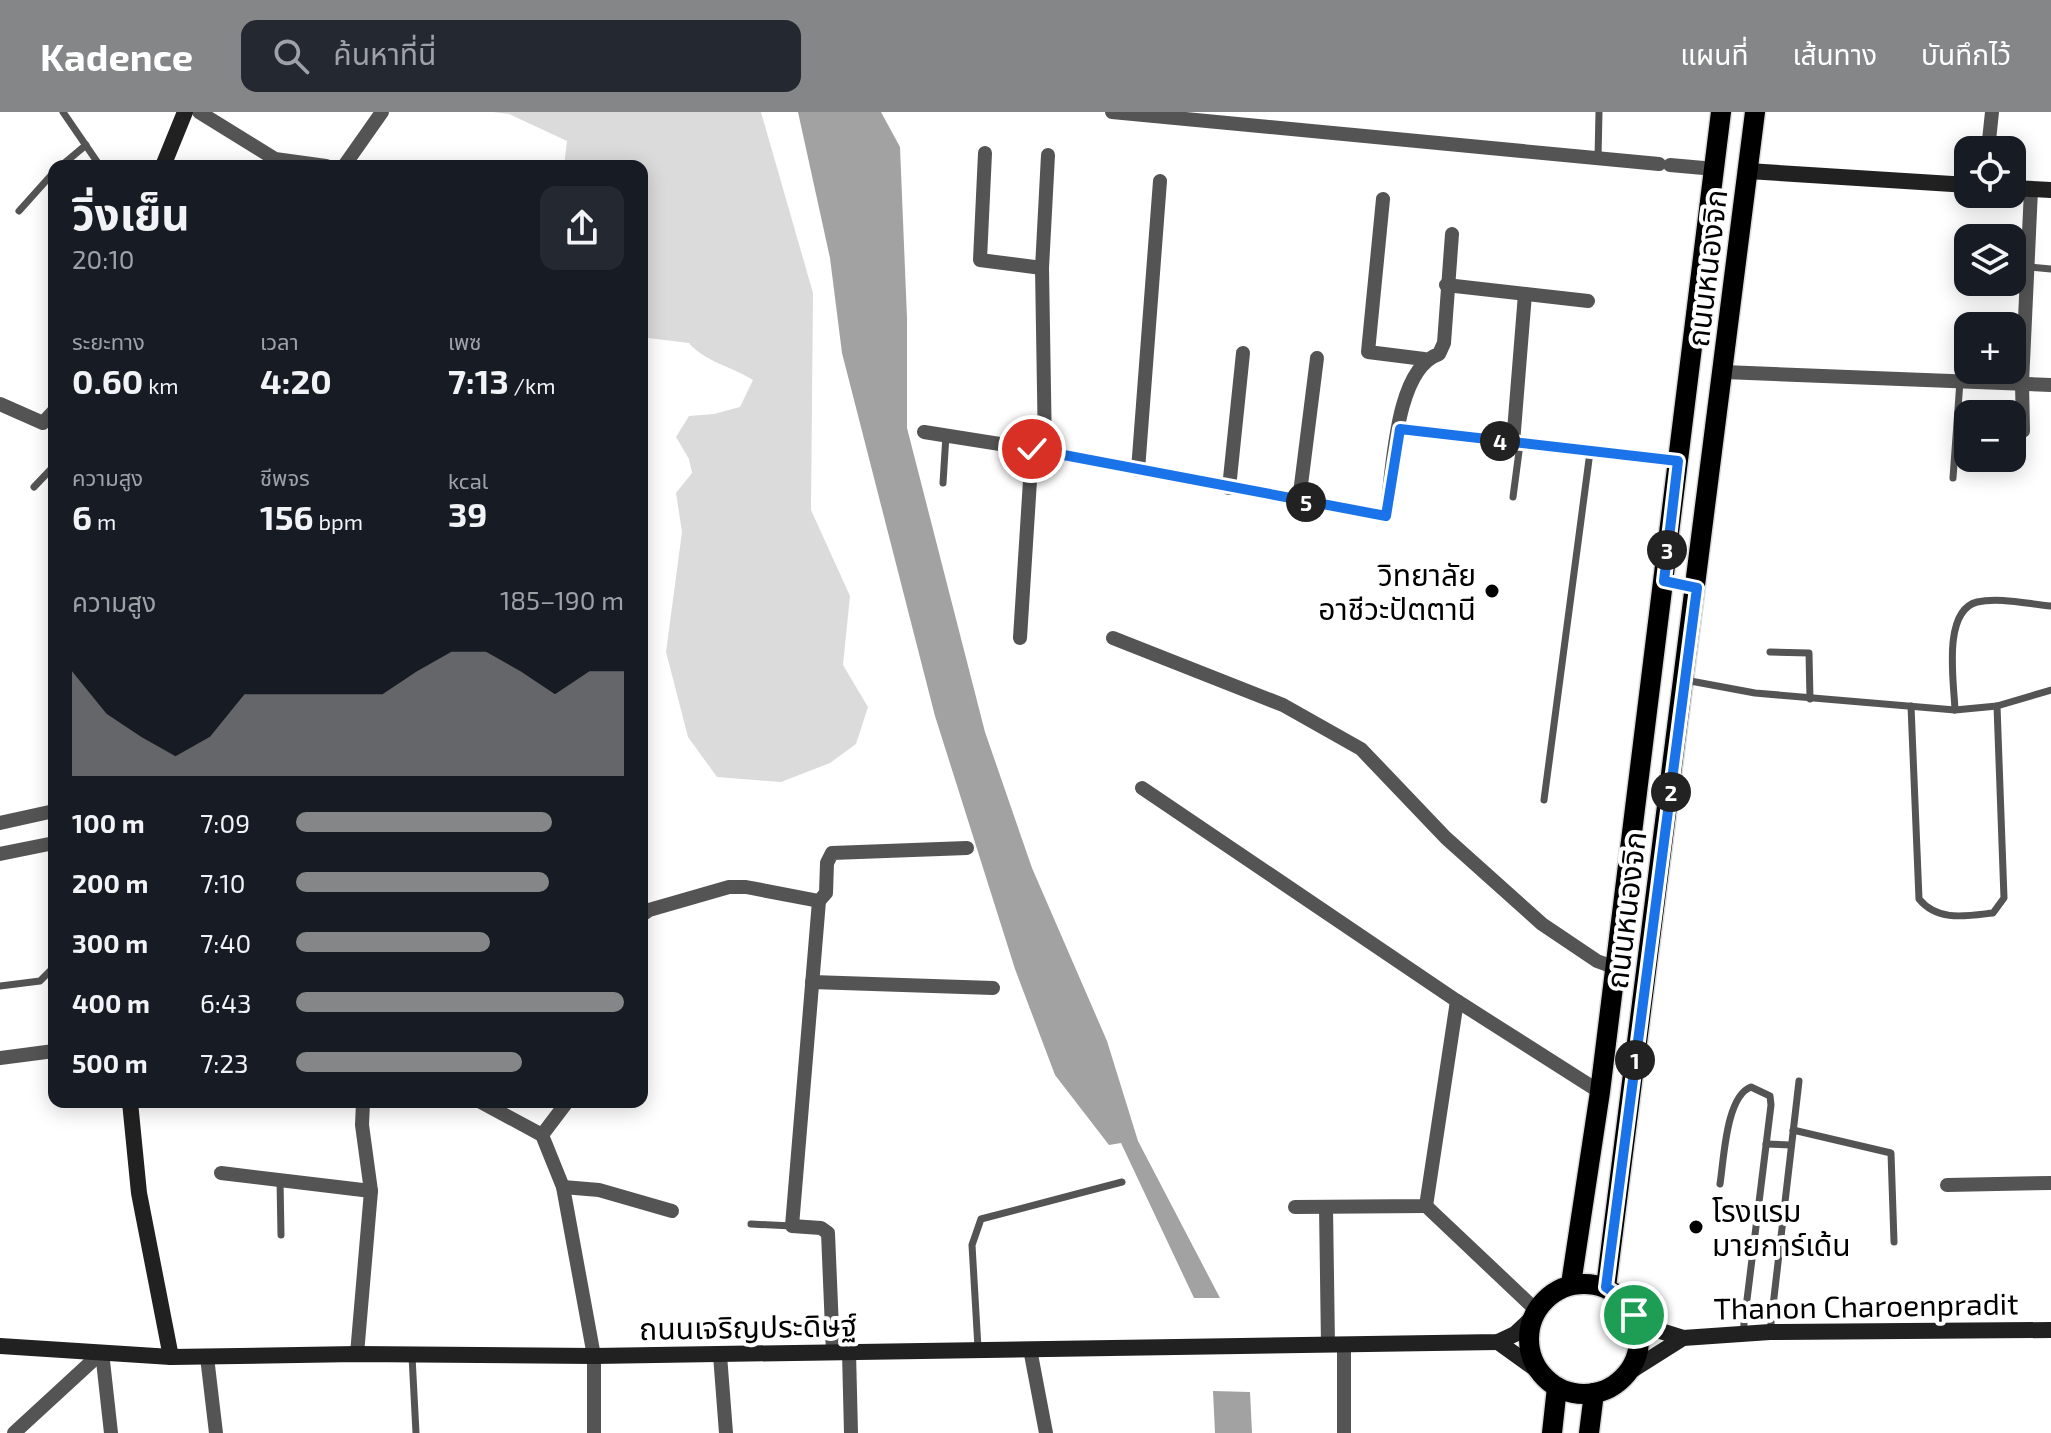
<!DOCTYPE html>
<html lang="th">
<meta charset="utf-8">
<style>
:root{--surface:#171b24;--page:#242831;--text:#f1f3f6;--muted:#9ea1a6;--accent:#858687}
body{margin:0;font-family:"Exo 2","Noto Sans Thai",sans-serif;background:var(--page);color:var(--text);height:100vh;display:flex;flex-direction:column;font-size:30px;white-space:nowrap}
*{box-sizing:border-box;margin:0}
p{font-size:26px;color:var(--muted)}
.icon{flex:none;width:44px;height:44px;fill:none;stroke:currentColor;stroke-width:2;stroke-linecap:round;stroke-linejoin:round}
.map{position:relative;flex:1;overflow:hidden}
.sheet{position:absolute;left:48px;top:48px;width:600px;height:948px;display:flex;flex-direction:column;background:var(--surface);border-radius:16px;box-shadow:0 4px 20px #0003}
.sheet>*{flex:none}
.fabs{position:absolute;left:1954px;top:24px;display:grid;gap:16px}
.fabs a{display:grid;place-items:center;width:72px;height:72px;border-radius:16px;background:var(--surface);box-shadow:0 4px 20px #0003;font-size:40px}
.pin{position:absolute;display:grid;place-items:center;width:68px;height:68px;color:#fff;margin:-34px;border:4px solid #fff;border-radius:50%;box-shadow:0 2px 8px #0007}
.km{position:absolute;width:40px;height:40px;margin:-20px;border-radius:50%;background:#222;color:#fff;font-size:22px;line-height:40px;text-align:center}
.round{display:grid;place-items:center;flex:none;width:84px;height:84px;border-radius:16px;background:var(--page)}
.headline{display:flex;align-items:center;justify-content:space-between;height:136px;padding:0 24px}
h1{font-size:44px;font-weight:700;line-height:60px}
.figures{display:grid;grid-template-columns:repeat(3,1fr);gap:12px;height:136px;padding:8px 24px}
.figures div{display:grid;align-content:center}
.figures b{font-size:34px;font-weight:700}
.figures small{font-size:22px;font-weight:400}
.figures p{font-size:22px}
.chart{height:224px;padding:16px 24px}
.chart p{display:flex;justify-content:space-between}
.chart svg{width:100%;height:144px;margin-top:8px;fill:var(--accent);opacity:.7}
ul{padding:0 24px;list-style:none;font-size:26px}
li{display:grid;grid-template-columns:128px 96px 1fr;align-items:center;height:60px}
li i{height:20px;border-radius:10px;background:var(--accent)}
header{display:flex;align-items:center;gap:48px;box-sizing:border-box;height:112px;padding:0 40px;background:var(--accent);color:#fff}
header strong{font-size:38px}
nav{display:flex;gap:44px;margin-inline-start:auto;font-size:28px}
.search{width:560px;height:72px;background:var(--page);display:flex;align-items:center;gap:20px;box-sizing:border-box;padding:0 28px;border-radius:16px;color:var(--muted);font-size:30px}
.map>svg:first-child{display:block}
.green{fill:#dbdbdb}
.water{fill:#a2a2a2}
.lines{fill:none;stroke-linecap:round;stroke-linejoin:round}
.primary-casing{stroke:#dbdbdb;stroke-width:23}
.lane{stroke:#545454;stroke-width:7}
.street{stroke:#545454;stroke-width:14}
.secondary{stroke:#212121;stroke-width:16}
.primary{stroke:#000;stroke-width:20}
.route-casing{stroke:#fff;stroke-width:16}
.route{stroke:#1a73e8;stroke-width:10}
.poi-dot{fill:#000;stroke:#fff;stroke-width:3}
.labels{text-anchor:middle;dominant-baseline:central;stroke-width:8;stroke-linejoin:round;paint-order:stroke}
.street-label{font-size:30px;fill:#000;stroke:#fff}
.poi-label{font-size:30px;fill:#000;stroke:#fff;text-anchor:end}
</style>
<header>
<strong>Kadence</strong>
<div class="search"><svg class="icon" aria-label="search" viewBox="0 0 24 24"><circle cx="10" cy="10" r="6"/><path d="M15 15l6 6"/></svg>ค้นหาที่นี่</div>
<nav><a>แผนที่</a><a>เส้นทาง</a><a>บันทึกไว้</a></nav>
</header>
<div class="map">
<svg width="2051" height="1321" viewBox="0 0 2051 1321">
<rect width="100%" height="100%" fill="#fff"/>
<path class="green" d="M493,0H761L813,181L811,398L850,484L843,553L868,595L856,632L830,651L781,670L717,665L688,625L666,540L682,420L676,381L692,361L689,347L676,325L689,304L714,302L740,295L753,268C731,254 705,250 689,231L648,226L642,231V54H564L567,29L509,2Z"/>
<g class="water">
<path d="M798,0H881L900,35L907,206V316L985,620L1032,756L1107,929L1138,1029L1220,1186H1194L1121,1031L1109,1033L1055,963L1015,857L935,604L842,241L830,146Z"/>
<path d="M1213,1279L1250,1280L1252,1321H1215Z"/>
</g>
<g class="lines">
<g class="primary-casing">
<g id="primary">
<circle cx="1584" cy="1227" r="55"/>
<path d="M1571,1172L1600,980L1721,0"/>
<path d="M1606,1175L1755,0"/>
<path d="M1552,1321L1557,1275"/>
<path d="M1589,1321L1594,1281"/>
</g>
</g>
<g class="lane">
<path d="M63,0L100,54"/>
<path d="M1598,46L1599,0"/>
<path d="M61,54L86,33"/>
<path d="M19,99L54,60"/>
<path d="M2028,155L2051,157"/>
<path d="M1953,366L1960,269"/>
<path d="M943,371L946,323"/>
<path d="M34,375L54,354"/>
<path d="M1513,385L1520,332"/>
<path d="M1770,540L1809,541L1810,587"/>
<path d="M1685,568L1755,581L1955,598L1997,594L2051,578"/>
<path d="M1911,594L1919,787C1938,810 1966,804 1993,801L2004,786L1997,594"/>
<path d="M1955,598C1954,571 1942,499 1977,490C1999,485 2028,492 2051,494"/>
<path d="M1544,688L1590,340"/>
<path d="M0,874L40,869L54,855"/>
<path d="M1793,1018L1891,1041L1894,1130"/>
<path d="M1766,1032L1791,1033"/>
<path d="M280,1068L281,1123"/>
<path d="M1720,1072C1724,1047 1726,984 1751,975L1770,984L1771,993L1743,1220"/>
<path d="M751,1112L792,1114"/>
<path d="M1770,1220L1799,969"/>
<path d="M978,1236L972,1133L981,1107L1122,1070"/>
<path d="M412,1244L416,1321"/>
</g>
<g class="street">
<path d="M199,0L275,47L326,54"/>
<path d="M1112,0L1659,52"/>
<path d="M1988,38L1992,0"/>
<path d="M985,41L980,148L1042,156"/>
<path d="M1670,53L1715,57"/>
<path d="M344,54L382,0"/>
<path d="M1383,87L1368,240L1424,247"/>
<path d="M1446,173L1588,189"/>
<path d="M1724,260L2051,273"/>
<path d="M0,292L43,311L54,299"/>
<path d="M1400,317L1678,349"/>
<path d="M2023,319L2022,271L2031,78"/>
<path d="M924,320L1032,337L1386,404C1393,362 1394,257 1439,242L1444,231L1452,122"/>
<path d="M1513,331L1525,182"/>
<path d="M1045,339L1042,156L1048,43"/>
<path d="M1138,358L1160,69"/>
<path d="M1229,376L1243,241"/>
<path d="M1299,389L1317,246"/>
<path d="M1020,526L1032,337"/>
<path d="M1113,526L1283,593L1361,637L1446,726L1542,812L1597,849L1616,856"/>
<path d="M1142,676L1457,889L1600,980"/>
<path d="M0,711L54,699"/>
<path d="M0,742L54,731"/>
<path d="M819,789L792,1114L821,1116L828,1121L833,1241"/>
<path d="M642,803L649,798L729,775H746L819,789L826,781L827,751L832,741L967,736"/>
<path d="M812,870L993,876"/>
<path d="M0,946L54,939"/>
<path d="M481,990L542,1023L563,1075L594,1244V1321"/>
<path d="M542,1023L567,990"/>
<path d="M221,1061L371,1079"/>
<path d="M1947,1073L2051,1071"/>
<path d="M563,1075L599,1078L672,1099"/>
<path d="M1426,1094L1536,1198"/>
<path d="M1295,1095L1426,1094L1457,889"/>
<path d="M1326,1095L1328,1233"/>
<path d="M1344,1232V1321"/>
<path d="M1030,1237L1046,1321"/>
<path d="M102,1240L111,1321"/>
<path d="M849,1240L851,1321"/>
<path d="M357,1242L371,1079L362,1013L363,990"/>
<path d="M720,1243L726,1321"/>
<path d="M207,1245L216,1321"/>
<path d="M14,1321L102,1240"/>
</g>
<g class="secondary">
<path d="M163,54L185,0"/>
<path d="M1748,59L1968,73"/>
<path d="M2012,76L2051,78"/>
<path d="M130,990L139,1081L171,1245"/>
<path d="M1634,1203L1651,1216L1683,1226L1770,1220L2051,1218"/>
<path d="M1498,1230L1537,1258"/>
<path d="M0,1234L171,1245L357,1242L594,1244L1498,1230L1515,1222L1532,1206"/>
<path d="M1626,1262L1683,1226"/>
</g>
<use href="#primary" class="primary"/>
</g>
<g class="lines">
<g class="route-casing">
<path id="route" d="M1032,337L1386,404L1400,317L1678,349L1664,469L1697,476L1606,1175L1621,1185L1634,1203"/>
</g>
<use href="#route" class="route"/>
</g>
<g class="poi-dot">
<circle cx="1492" cy="479" r="8"/>
<circle cx="1696" cy="1115" r="8"/>
</g>
<g class="labels">
<g class="street-label">
<text transform="translate(1706 156) rotate(-83)">ถนนหนองจิก</text>
<text transform="translate(1625 798) rotate(-83)">ถนนหนองจิก</text>
<text transform="translate(1866 1193) rotate(-1)">Thanon Charoenpradit</text>
<text transform="translate(748 1214) rotate(-1)">ถนนเจริญประดิษฐ์</text>
</g>
<g class="poi-label">
<text x="1476" y="462">วิทยาลัย<tspan x="1476" dy="34">อาชีวะปัตตานี</tspan></text>
<text x="1712" y="1098" text-anchor="start">โรงแรม<tspan x="1712" dy="34">มายการ์เด้น</tspan></text>
</g>
</g>
</svg>
<div class="fabs">
<a><svg class="icon" aria-label="locate" viewBox="0 0 24 24"><circle cx="12" cy="12" r="6"/><path d="M12 2v4M12 18v4M2 12h4M18 12h4"/></svg></a>
<a><svg class="icon" aria-label="layers" viewBox="0 0 24 24"><path d="M12 4l9 5-9 5-9-5zM3 14l9 5 9-5"/></svg></a>
<a>+</a>
<a>−</a>
</div>
<div class="pin" style="left:1634px;top:1203px;background:#1e9e55"><svg class="icon" aria-label="arrive" viewBox="0 0 24 24"><path d="M6 21V4h12l-3 4 3 4H6"/></svg></div>
<div class="pin" style="left:1032px;top:337px;background:#d93025"><svg class="icon" aria-label="check" viewBox="0 0 24 24"><path d="M5 12l5 5 9-10"/></svg></div>
<b class="km" style="left:1635px;top:948px">1</b>
<b class="km" style="left:1671px;top:680px">2</b>
<b class="km" style="left:1667px;top:438px">3</b>
<b class="km" style="left:1500px;top:329px">4</b>
<b class="km" style="left:1306px;top:390px">5</b>
<section class="sheet">
<div class="headline"><div><h1>วิ่งเย็น</h1><p>20:10</p></div><a class="round"><svg class="icon" aria-label="share" viewBox="0 0 24 24"><path d="M12 15V3M7 8l5-5 5 5M5 13v7h14v-7"/></svg></a></div>
<div class="figures">
<div><p>ระยะทาง</p><b>0.60<small> km</small></b></div>
<div><p>เวลา</p><b>4:20</b></div>
<div><p>เพซ</p><b>7:13<small> /km</small></b></div>
</div>
<div class="figures">
<div><p>ความสูง</p><b>6<small> m</small></b></div>
<div><p>ชีพจร</p><b>156<small> bpm</small></b></div>
<div><p>kcal</p><b>39</b></div>
</div>
<div class="chart"><p><span>ความสูง</span>185–190 m</p>
<svg viewBox="0 0 160 44" preserveAspectRatio="none"><path d="M0 44V12L10 25L20 32L30 38L40 32L50 19L60 19L70 19L80 19L90 19L100 12L110 6L120 6L130 12L140 19L150 12L160 12V44z"/></svg>
</div>
<ul>
<li><b>100 m</b>7:09<i style="width:78%"></i></li>
<li><b>200 m</b>7:10<i style="width:77%"></i></li>
<li><b>300 m</b>7:40<i style="width:59%"></i></li>
<li><b>400 m</b>6:43<i style="width:100%"></i></li>
<li><b>500 m</b>7:23<i style="width:69%"></i></li>
</ul>
</section>
</div>
